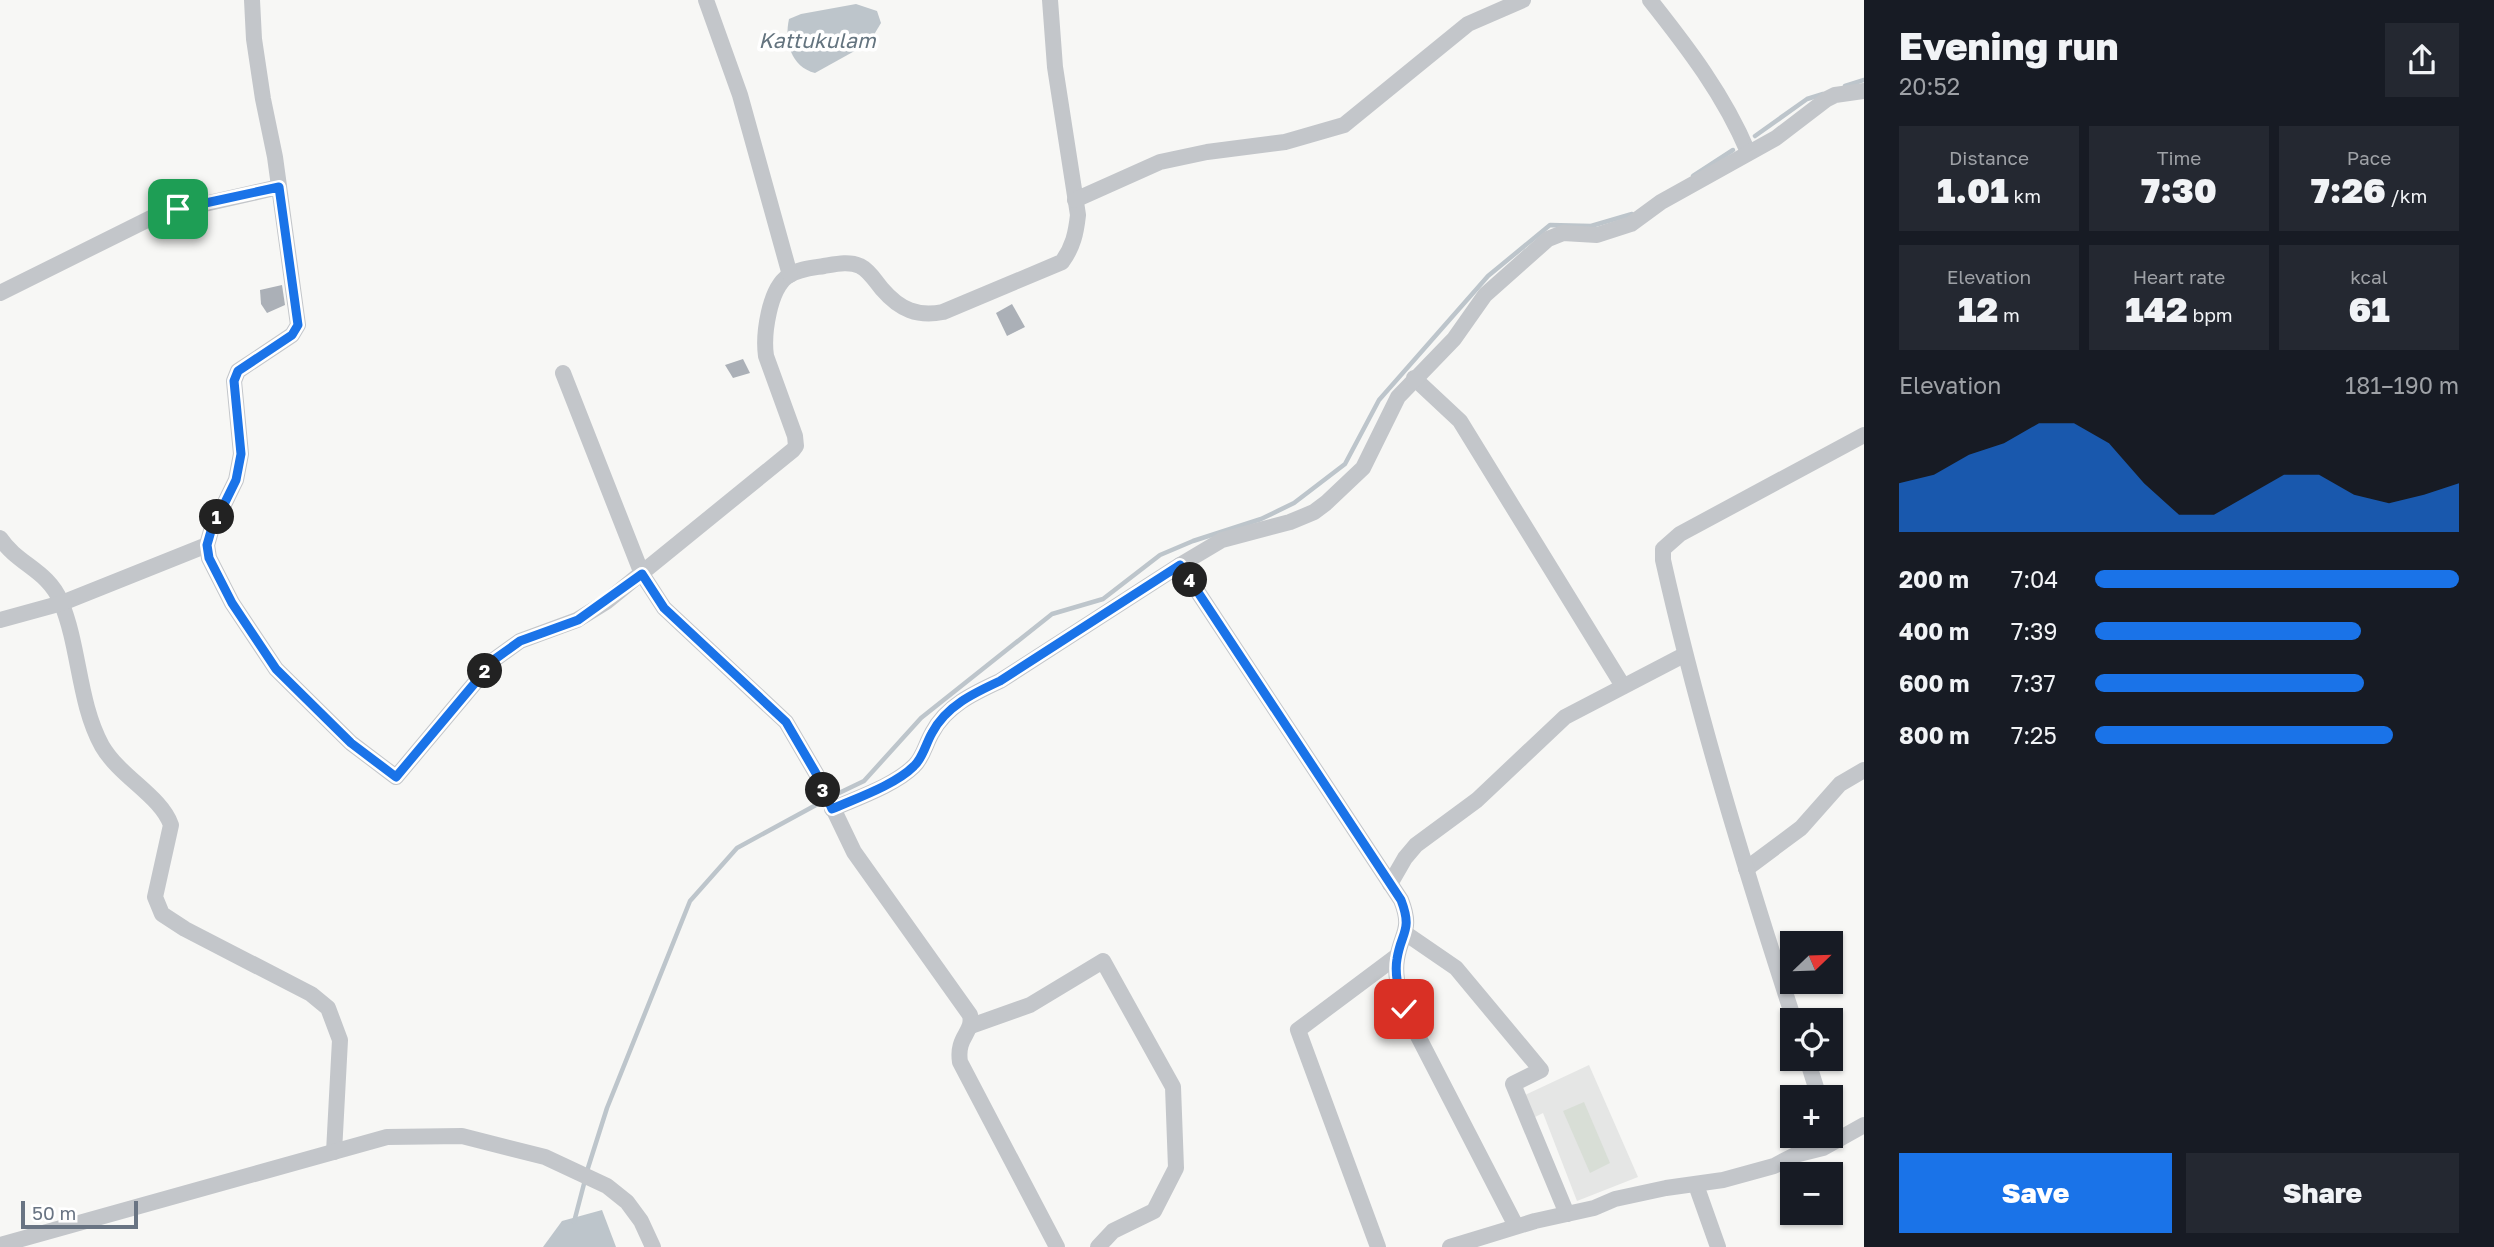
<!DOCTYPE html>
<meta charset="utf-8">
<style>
:root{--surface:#171b24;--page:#242831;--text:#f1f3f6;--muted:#9ea1a6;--accent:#1a73e8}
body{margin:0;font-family:"Golos Text",sans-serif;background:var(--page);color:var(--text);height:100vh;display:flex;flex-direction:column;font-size:26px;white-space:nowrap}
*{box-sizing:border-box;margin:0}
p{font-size:23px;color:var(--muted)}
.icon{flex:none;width:38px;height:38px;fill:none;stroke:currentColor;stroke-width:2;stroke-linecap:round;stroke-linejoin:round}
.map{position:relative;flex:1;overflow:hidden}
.details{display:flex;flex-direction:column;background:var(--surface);width:630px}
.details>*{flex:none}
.needle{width:46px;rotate:67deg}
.fabs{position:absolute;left:1780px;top:931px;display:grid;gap:14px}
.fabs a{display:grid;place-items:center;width:63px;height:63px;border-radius:0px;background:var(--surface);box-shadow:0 2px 5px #0004;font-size:35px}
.scale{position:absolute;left:21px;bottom:18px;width:117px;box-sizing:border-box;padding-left:7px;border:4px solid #697483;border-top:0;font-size:19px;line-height:24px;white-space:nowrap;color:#697483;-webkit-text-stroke:5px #fff;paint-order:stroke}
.pin{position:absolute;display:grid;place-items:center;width:60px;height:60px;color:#fff;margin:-30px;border-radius:14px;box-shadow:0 4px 10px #0006}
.km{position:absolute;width:35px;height:35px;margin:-18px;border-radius:50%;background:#222;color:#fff;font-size:19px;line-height:35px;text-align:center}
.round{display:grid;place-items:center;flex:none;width:74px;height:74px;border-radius:0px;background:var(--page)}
.summary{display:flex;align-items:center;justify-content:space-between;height:119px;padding:0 35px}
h1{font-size:38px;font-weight:800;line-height:52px}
.figures{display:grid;grid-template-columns:repeat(3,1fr);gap:10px;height:119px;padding:7px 35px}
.figures div{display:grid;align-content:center;border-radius:0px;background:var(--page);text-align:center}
.figures b{font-size:35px;font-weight:800}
.figures small{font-size:19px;font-weight:400}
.figures p{font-size:19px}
.chart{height:196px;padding:14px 35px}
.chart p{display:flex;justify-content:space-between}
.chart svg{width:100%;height:126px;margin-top:7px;fill:var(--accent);opacity:.7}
.primary-button{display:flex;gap:14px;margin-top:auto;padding:14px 35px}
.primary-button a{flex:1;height:80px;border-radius:0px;background:var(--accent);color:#fff;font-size:28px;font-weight:800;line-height:80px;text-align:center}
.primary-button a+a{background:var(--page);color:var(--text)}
ul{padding:0 35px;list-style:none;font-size:23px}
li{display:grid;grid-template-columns:112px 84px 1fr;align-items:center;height:52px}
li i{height:18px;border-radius:9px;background:var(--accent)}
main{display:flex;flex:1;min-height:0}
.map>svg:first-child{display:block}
.built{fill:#e5e6e5}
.green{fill:#d8ded6}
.water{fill:#bdc5cb}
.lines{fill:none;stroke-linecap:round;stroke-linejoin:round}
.stream{stroke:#bdc5cb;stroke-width:4.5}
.building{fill:#abb0b7}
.minor{stroke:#c3c6ca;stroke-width:16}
.route-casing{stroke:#fff;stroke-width:14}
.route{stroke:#1a73e8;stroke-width:9}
.labels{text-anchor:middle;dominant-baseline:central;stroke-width:7;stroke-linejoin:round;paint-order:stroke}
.water-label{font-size:21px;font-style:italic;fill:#64747f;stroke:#fff}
</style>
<main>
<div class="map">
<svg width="1864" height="1247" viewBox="0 0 1864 1247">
<rect width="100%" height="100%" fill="#f7f7f5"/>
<path class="built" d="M1589,1065L1638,1177L1577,1201L1543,1113L1535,1117L1525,1095Z"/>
<path class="green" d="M1584,1102L1610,1163L1590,1173L1563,1111Z"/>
<g class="water">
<path d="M856,4L877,11L881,23L869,43L815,73C791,67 784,41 789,19L801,14Z"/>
<path d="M602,1210L616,1247H543L562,1221Z"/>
</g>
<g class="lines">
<g class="stream">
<path d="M1845,86L1864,80"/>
<path d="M1755,136L1807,99L1823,94"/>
<path d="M1693,176L1733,150"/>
<path d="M839,793L864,781L921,718L1052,614L1103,599L1160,555L1193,541L1261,519L1294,503L1345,464L1379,400L1488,276L1550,225L1591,226L1632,214"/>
<path d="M587,1171L607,1108L690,901L737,848L816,805"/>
<path d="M574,1222L585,1180"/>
</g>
</g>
<g class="building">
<path d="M282,285L285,305L267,313L261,304L260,290Z"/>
<path d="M1012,304L1025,327L1007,336L996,313Z"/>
<path d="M743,359L750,373L733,378L725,365Z"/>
</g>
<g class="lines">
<g class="minor">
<path d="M252,0L254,39L263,99L275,157L298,325L292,335L238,371L234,381L241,454L236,480L211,531L207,545L209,558L232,603L276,669L351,743L396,777L495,659L520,641L577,620L606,602L793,450L796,446L795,436L766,356C763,335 769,289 788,276C798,269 812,268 824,266C836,264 849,261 860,266C870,271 875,281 882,289C900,310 918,317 943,312L1062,262C1073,247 1076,233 1078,215L1055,67L1050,0"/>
<path d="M706,0L740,95L790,275"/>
<path d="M1650,0C1688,48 1724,95 1748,152"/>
<path d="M1075,200L1160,162L1207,152L1285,142L1344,125L1468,24L1523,0"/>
<path d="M0,293L153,217L178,210L279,187"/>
<path d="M563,373L642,574L664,608L786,722L817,775L854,852L970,1015C974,1033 956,1036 960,1062L1057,1247"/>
<path d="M1414,378L1460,421L1623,686"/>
<path d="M0,538C18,565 48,570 61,602C80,648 78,702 102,746C120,777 161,796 171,825L155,897L162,914L185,929L311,994L328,1008L340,1040L334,1152"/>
<path d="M1180,565L1222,540L1290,522L1314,512L1326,503L1363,468L1398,397L1454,339L1485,295L1548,239L1563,233L1597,235L1631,224L1661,202L1776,138L1827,99L1835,95L1864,91"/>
<path d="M0,620L62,603L207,545"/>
<path d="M832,809C857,798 895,785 914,766C923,758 926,743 932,733C946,706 974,693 1000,681L1180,565L1401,900C1413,930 1401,933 1397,959C1394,977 1400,993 1404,1009L1516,1226"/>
<path d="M1746,869L1801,828L1840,784L1864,770"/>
<path d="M1390,884L1405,858L1416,845L1477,800L1565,717L1684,655"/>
<path d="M1405,933L1456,968L1541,1070L1513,1084L1567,1214"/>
<path d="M1794,1020C1745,869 1698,716 1663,560V549L1680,534L1864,435"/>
<path d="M971,1026L1030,1005L1103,961L1173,1087L1176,1168L1154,1211L1113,1231L1098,1247"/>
<path d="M1807,1059L1819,1097"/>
<path d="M1696,1185L1718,1247"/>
<path d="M0,1245L387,1137L462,1136L545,1157L607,1186L627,1202L641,1221L653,1247"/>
<path d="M1378,1247L1298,1030L1397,956"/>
<path d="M1450,1247L1535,1221L1594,1208L1615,1199L1666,1188L1723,1180L1774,1166L1795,1155L1823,1148L1864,1125"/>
</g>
</g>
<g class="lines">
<g class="route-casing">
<path id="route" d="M178,209L279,187L298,325L292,335L238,371L234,381L241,454L236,480L211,531L207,545L209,558L232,603L276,669L351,743L396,777L495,659L520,641L578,620L642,574L664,608L786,722L817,775L832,809C857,798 895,785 914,766C923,758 926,743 932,733C946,706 974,693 1000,681L1180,565L1401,900C1413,931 1401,932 1397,959C1394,976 1400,993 1404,1009"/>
</g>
<use href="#route" class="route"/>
</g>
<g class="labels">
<g class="water-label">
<text x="817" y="40">Kattukulam</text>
</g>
</g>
</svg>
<div class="fabs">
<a><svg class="needle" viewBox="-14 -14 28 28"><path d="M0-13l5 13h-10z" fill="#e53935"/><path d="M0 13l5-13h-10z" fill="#9ea1a6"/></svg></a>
<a><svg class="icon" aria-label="locate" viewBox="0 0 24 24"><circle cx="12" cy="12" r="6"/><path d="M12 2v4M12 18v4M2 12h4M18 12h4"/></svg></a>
<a>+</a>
<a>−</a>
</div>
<div class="scale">50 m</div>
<div class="pin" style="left:178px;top:209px;background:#1e9e55"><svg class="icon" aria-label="arrive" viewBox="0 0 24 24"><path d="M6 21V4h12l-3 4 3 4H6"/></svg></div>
<div class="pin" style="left:1404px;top:1009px;background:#d93025"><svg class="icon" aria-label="check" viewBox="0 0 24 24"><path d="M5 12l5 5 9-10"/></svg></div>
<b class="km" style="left:217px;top:517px">1</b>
<b class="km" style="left:485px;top:671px">2</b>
<b class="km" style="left:823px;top:790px">3</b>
<b class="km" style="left:1190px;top:580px">4</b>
</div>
<section class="details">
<div class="summary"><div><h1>Evening run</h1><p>20:52</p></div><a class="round"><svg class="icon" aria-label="share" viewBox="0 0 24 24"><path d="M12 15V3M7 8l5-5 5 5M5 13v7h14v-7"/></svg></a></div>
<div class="figures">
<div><p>Distance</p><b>1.01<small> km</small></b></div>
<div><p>Time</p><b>7:30</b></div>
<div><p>Pace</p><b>7:26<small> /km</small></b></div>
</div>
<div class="figures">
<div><p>Elevation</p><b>12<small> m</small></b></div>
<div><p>Heart rate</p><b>142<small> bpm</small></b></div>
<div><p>kcal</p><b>61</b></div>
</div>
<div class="chart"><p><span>Elevation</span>181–190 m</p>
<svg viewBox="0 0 160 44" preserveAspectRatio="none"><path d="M0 44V27L10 24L20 17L30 13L40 6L50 6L60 13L70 27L80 38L90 38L100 31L110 24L120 24L130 31L140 34L150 31L160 27V44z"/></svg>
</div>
<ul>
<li><b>200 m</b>7:04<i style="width:100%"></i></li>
<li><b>400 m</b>7:39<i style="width:73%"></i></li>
<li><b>600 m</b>7:37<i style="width:74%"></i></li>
<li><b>800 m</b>7:25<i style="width:82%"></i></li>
</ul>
<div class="primary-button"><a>Save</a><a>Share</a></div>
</section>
</main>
